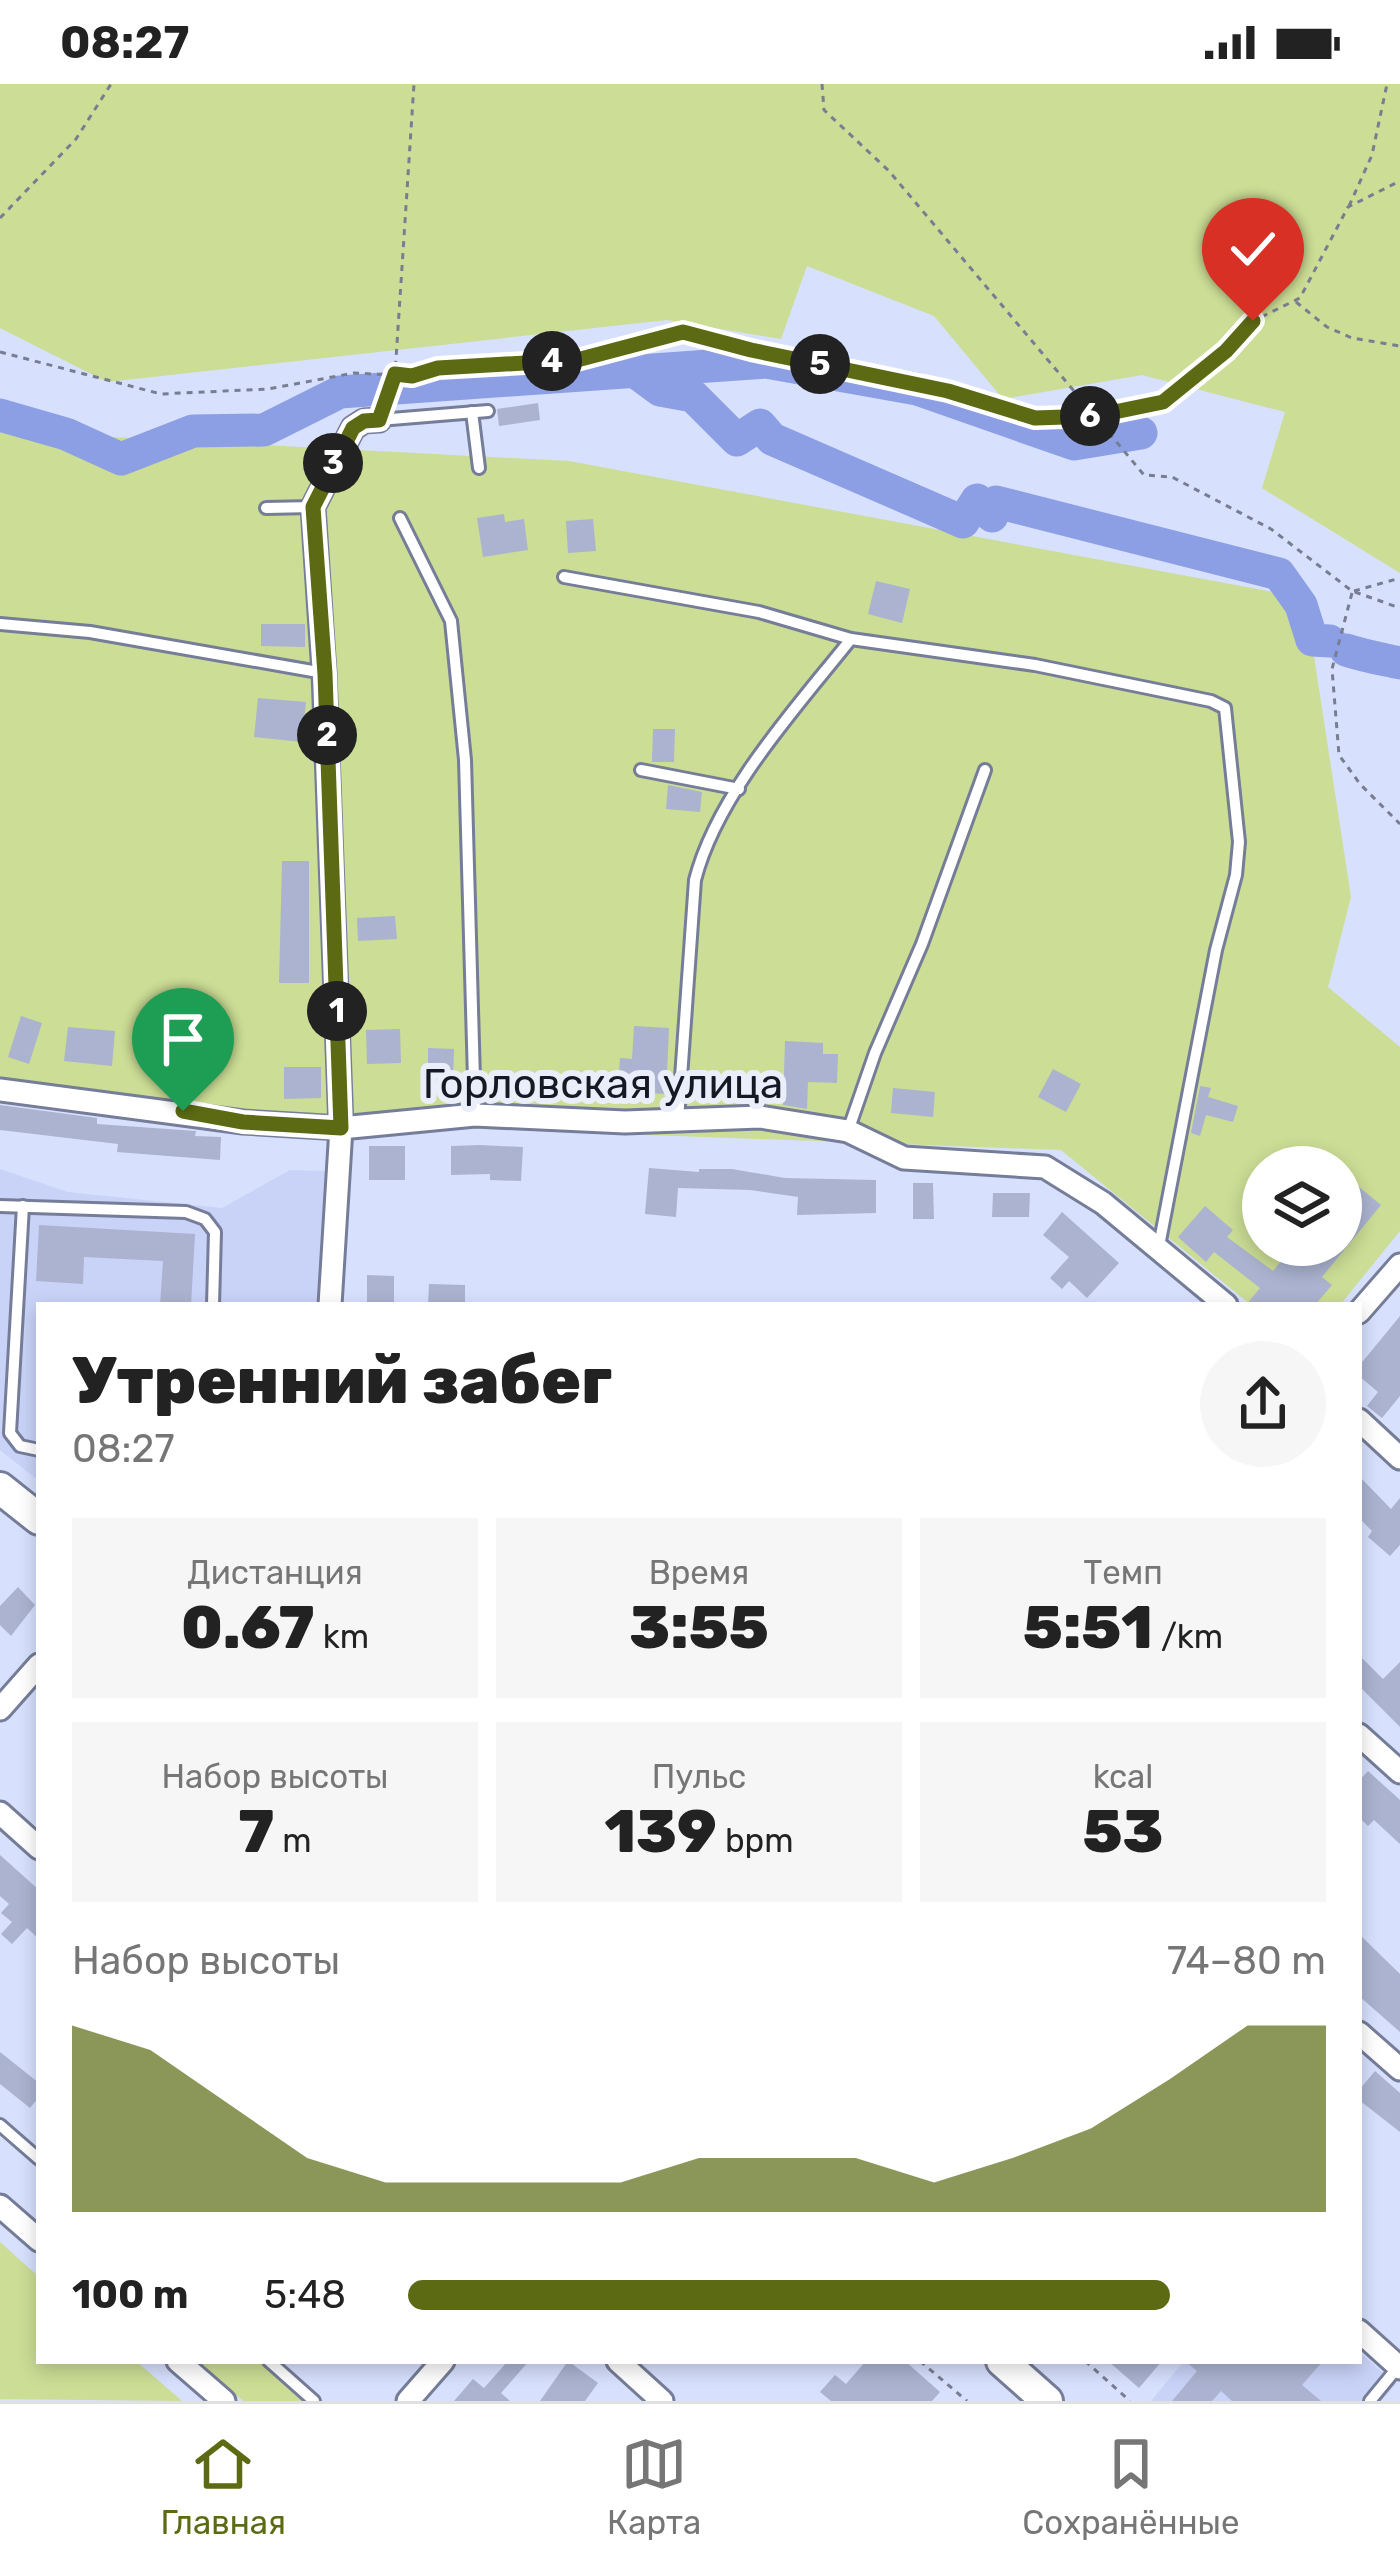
<!DOCTYPE html>
<html lang="ru">
<meta charset="utf-8">
<style>
:root{--surface:#fff;--page:#f6f6f6;--text:#222;--muted:#767676;--line:#e0e0e0;--accent:#5b6a13}
body{margin:0;font-family:Rubik,sans-serif;background:var(--page);color:var(--text);height:100vh;display:flex;flex-direction:column;font-size:45px;white-space:nowrap}
*{box-sizing:border-box;margin:0}
p{font-size:39px;color:var(--muted)}
.icon{flex:none;width:66px;height:66px;fill:none;stroke:currentColor;stroke-width:2;stroke-linecap:round;stroke-linejoin:round}
.map{position:relative;flex:1;overflow:hidden}
.details{position:absolute;left:36px;top:1218px;width:1326px;height:1062px;display:flex;flex-direction:column;background:var(--surface);border-radius:0px;box-shadow:0 6px 18px #0003}
.details>*{flex:none}
.controls{position:absolute;left:1242px;top:1062px;display:grid;gap:24px}
.controls a{display:grid;place-items:center;width:120px;height:120px;border-radius:50%;background:var(--surface);box-shadow:0 6px 18px #0003;font-size:60px}
.pin{position:absolute;display:grid;place-items:center;width:102px;height:102px;color:#fff;margin:-123px -51px;border-radius:50% 50% 50% 0;rotate:-45deg;box-shadow:0 0 12px #0007}
.pin .icon{rotate:45deg}
.km{position:absolute;width:60px;height:60px;margin:-30px;border-radius:50%;background:#222;color:#fff;font-size:33px;line-height:60px;text-align:center}
.round{display:grid;place-items:center;flex:none;width:126px;height:126px;border-radius:63px;background:var(--page)}
.summary{display:flex;align-items:center;justify-content:space-between;height:204px;padding:0 36px}
h1{font-size:66px;font-weight:800;line-height:90px}
.stats{display:grid;grid-template-columns:repeat(3,1fr);gap:18px;height:204px;padding:12px 36px}
.stats div{display:grid;align-content:center;border-radius:0px;background:var(--page);text-align:center}
.stats b{font-size:60px;font-weight:800}
.stats small{font-size:33px;font-weight:400}
.stats p{font-size:33px}
.chart{height:336px;padding:24px 36px}
.chart p{display:flex;justify-content:space-between}
.chart svg{width:100%;height:216px;margin-top:12px;fill:var(--accent);opacity:.7}
ul{padding:0 36px;list-style:none;font-size:39px}
li{display:grid;grid-template-columns:192px 144px 1fr;align-items:center;height:90px}
li i{height:30px;border-radius:15px;background:var(--accent)}
.status{display:flex;justify-content:space-between;align-items:center;height:84px;padding:0 60px;background:var(--surface);direction:ltr}
.status svg{height:33px;fill:currentColor}
.menu{display:flex;justify-content:space-around;align-items:center;height:168px;border-top:3px solid var(--line);background:var(--surface);font-size:33px;color:var(--muted)}
.menu a{display:grid;justify-items:center;gap:6px}
.menu .active{color:var(--accent)}
.map>svg:first-child{display:block}
.built{fill:#c9d3f8}
.green{fill:#ccdd95;fill-rule:evenodd}
.lines{fill:none;stroke-linecap:round;stroke-linejoin:round}
.river{stroke:#8d9fe4;stroke-width:33}
.building{fill:#abb3d0}
.lane-casing{stroke:#757d98;stroke-width:16}
.street-casing{stroke:#757d98;stroke-width:27}
.secondary-casing{stroke:#757d98;stroke-width:36}
.path{stroke:#787e91;stroke-width:3;stroke-dasharray:6 6;stroke-linecap:butt}
.lane{stroke:#fff;stroke-width:10}
.street{stroke:#fff;stroke-width:21}
.secondary{stroke:#fff;stroke-width:30}
.route-casing{stroke:#fff;stroke-width:24}
.route{stroke:#5b6a13;stroke-width:15}
.labels{text-anchor:middle;dominant-baseline:central;stroke-width:12;stroke-linejoin:round;paint-order:stroke}
.street-label{font-size:42px;fill:#161923;stroke:#eaedfa}
</style>
<div class="status"><b>08:27</b><svg viewBox="0 0 49 12"><path d="M0 12V9h3v3zM5 12V6h3v6zM10 12V3h3v9zM15 12V0h3v12zM26 1h20v11H26zM47 4h2v5h-2z"/></svg></div>
<div class="map">
<svg width="1400" height="2317" viewBox="0 0 1400 2317">
<rect width="100%" height="100%" fill="#d7e0fd"/>
<g class="built">
<path d="M0,1085L68,1108L222,1124L290,1086L327,1087L320,1221H39V1397L0,1366Z"/>
<path d="M1359,2268L1396,2300L1381,2317H1151L1184,2277H1359Z"/>
</g>
<g class="green">
<path d="M0,0H1400V489L1262,404L1285,328L1142,291L1003,315L934,232L807,182L781,255L667,236L107,298L0,244Z"/>
<path d="M0,347L569,377L1305,514L1351,813L1328,903L1400,963V1147L1340,1221H1251L1061,1066L293,1038L0,997ZM1263,1083H1341V1161H1263Z"/>
<path d="M0,2158L39,2193V2277H136L182,2317L0,2315Z"/>
<path d="M198,2277H258L305,2317H243Z"/>
</g>
<g class="lines">
<g class="river">
<path d="M637,289L660,306L693,312L737,356L760,341L772,355L963,438L977,416L992,432L996,418L1279,490L1301,521L1312,556L1330,557"/>
<path d="M0,331L66,350L121,375L193,347L264,346L340,308L766,278L917,305L1074,360L1141,349"/>
<path d="M1346,566C1364,572 1382,575 1400,579"/>
</g>
</g>
<g class="building">
<path d="M538,319L540,336L499,342L497,325Z"/>
<path d="M504,430L505,438L524,435L528,466L483,473L477,434Z"/>
<path d="M593,435L596,467L568,469L566,437Z"/>
<path d="M876,497L910,505L902,539L868,530Z"/>
<path d="M261,540H305V563L261,562Z"/>
<path d="M258,614L306,618L302,658L254,653Z"/>
<path d="M653,645H675L674,678H652Z"/>
<path d="M668,701L702,708L700,728L666,725Z"/>
<path d="M282,777H309V899H279Z"/>
<path d="M395,832L397,855L358,857L357,834Z"/>
<path d="M21,932L42,939L29,980L8,973Z"/>
<path d="M634,942L669,944L666,1010L630,1008L631,990L619,989L620,974L632,975Z"/>
<path d="M68,943L115,947L112,982L64,977Z"/>
<path d="M400,945L401,979L367,980L366,946Z"/>
<path d="M785,957L823,959V970H838L837,999L808,998L807,1025L783,1021Z"/>
<path d="M168,958L208,961L206,988L166,985Z"/>
<path d="M428,964L454,965L453,997H428Z"/>
<path d="M284,983H321V1014L284,1015Z"/>
<path d="M1053,985L1081,1000L1066,1028L1038,1013Z"/>
<path d="M1200,1002L1211,1004L1208,1013L1238,1022L1233,1038L1206,1031L1200,1052L1191,1049Z"/>
<path d="M893,1004L935,1008L933,1033L891,1029Z"/>
<path d="M0,1021L97,1034V1040L196,1047L195,1052L221,1053L220,1076L117,1068L118,1060L0,1046Z"/>
<path d="M480,1061L523,1063L521,1097L490,1096V1090L451,1091V1062Z"/>
<rect x="369" y="1062" width="36" height="34"/>
<path d="M649,1084L699,1088V1085H732L785,1094L876,1096V1129L797,1131L798,1113L750,1106L678,1104L676,1133L645,1130Z"/>
<path d="M1353,1098L1381,1121L1322,1193L1332,1201L1315,1221H1246L1260,1204L1214,1168L1206,1178L1178,1153L1205,1122L1233,1146L1227,1153L1273,1187L1294,1161H1341V1112Z"/>
<path d="M913,1099H933L934,1135H913Z"/>
<path d="M993,1109H1030L1029,1133H992Z"/>
<path d="M1062,1128L1119,1179L1087,1214L1069,1197L1062,1205L1050,1194L1069,1173L1043,1151Z"/>
<path d="M39,1141L195,1150L191,1221H160L163,1177L84,1173L83,1200L36,1197Z"/>
<path d="M367,1191L394,1192V1221H367Z"/>
<path d="M429,1200L465,1201V1221H428Z"/>
<path d="M1400,1232V1312L1382,1334L1367,1322L1378,1308L1359,1292V1282Z"/>
<path d="M1359,1392L1391,1425L1400,1414V1461L1390,1472L1368,1453L1372,1447L1359,1434Z"/>
<path d="M18,1503L35,1521L11,1552L0,1541V1522Z"/>
<path d="M1359,1571L1383,1595L1400,1578V1643L1359,1602Z"/>
<path d="M1368,1687L1400,1716V1760L1374,1736L1368,1742L1359,1733V1697Z"/>
<path d="M0,1771L39,1806V1855L27,1844L12,1860L1,1850L12,1838L1,1829L9,1820L0,1812Z"/>
<path d="M1359,1850L1400,1890V1948L1359,1912Z"/>
<path d="M0,1968L39,1999V2013L30,2024L0,2000Z"/>
<path d="M1375,1987L1400,2009V2048L1359,2016V2006Z"/>
<path d="M508,2277H529L501,2309L510,2317H454L473,2295L484,2304Z"/>
<path d="M568,2277L598,2299L585,2317H540Z"/>
<path d="M866,2277H905L940,2308L932,2317H831L820,2308L835,2291L846,2300Z"/>
<path d="M1108,2277H1162L1139,2304Z"/>
<path d="M1185,2277H1323L1302,2301L1321,2317H1232L1221,2307L1212,2317H1172L1197,2287Z"/>
</g>
<g class="lines">
<g class="lane-casing">
<g id="lane">
<path d="M472,328L479,384"/>
<path d="M379,336L488,327"/>
<path d="M266,424L313,423"/>
<path d="M400,434L451,537L465,676L475,1031"/>
<path d="M564,493L759,528L851,555L1035,581L1211,617L1225,624L1239,758L1236,791L1216,866L1159,1162"/>
<path d="M0,540L90,548L324,589"/>
<path d="M641,686L739,705"/>
<path d="M678,1036L695,796C717,710 796,624 851,555"/>
<path d="M848,1047L875,969L922,860L985,686"/>
<path d="M0,1122L186,1128L205,1135L215,1148L213,1221"/>
<path d="M23,1122L10,1349L20,1362L39,1366"/>
<path d="M0,2041L39,2075"/>
<path d="M269,2277L314,2317"/>
<path d="M1370,2317L1398,2283"/>
</g>
</g>
<g class="street-casing">
<g id="street">
<path d="M0,1006L243,1038L341,1044L475,1031L625,1038L760,1033L848,1047L904,1074L1045,1083L1103,1119L1226,1221"/>
<path d="M330,1221L341,1044L324,589L313,423L353,344L364,337L379,336"/>
<path d="M1359,1228L1400,1181"/>
<path d="M1359,1336L1400,1374"/>
<path d="M0,1625L39,1581"/>
<path d="M1359,1651L1400,1688"/>
<path d="M0,1729L39,1764"/>
<path d="M1359,1949L1400,1985"/>
<path d="M0,2122L39,2156"/>
<path d="M1359,2247L1400,2284"/>
<path d="M178,2277L224,2317"/>
<path d="M618,2277L662,2317"/>
<path d="M408,2317L443,2277"/>
</g>
</g>
<g class="secondary-casing">
<g id="secondary">
<path d="M0,1404L39,1435"/>
<path d="M1002,2277L1047,2317"/>
</g>
</g>
<g class="path">
<path d="M822,0L824,26L889,87L1095,332L1163,318L1226,267L1253,237L1300,214L1348,123L1400,97"/>
<path d="M1349,122L1372,71L1387,0"/>
<path d="M0,134L76,55L111,0"/>
<path d="M1296,218L1327,243L1352,254L1400,262"/>
<path d="M0,268L161,310L268,305L354,289L412,292L438,284L577,276L683,247L751,266L948,307L1035,334L1095,332L1144,391L1172,393L1271,445L1352,507L1400,524"/>
<path d="M385,317L395,290L414,0"/>
<path d="M1354,507L1400,494"/>
<path d="M1352,509L1332,585L1339,671L1360,700L1400,740"/>
<path d="M920,2277L967,2317"/>
<path d="M1085,2277L1130,2317"/>
</g>
<use href="#lane" class="lane"/>
<use href="#street" class="street"/>
<use href="#secondary" class="secondary"/>
</g>
<g class="lines">
<g class="route-casing">
<path id="route" d="M183,1027L243,1038L341,1044L325,590L313,423L353,344L364,337L379,336L395,290L412,292L438,284L577,276L683,248L751,266L948,307L1035,334L1095,332L1163,318L1226,267L1253,237"/>
</g>
<use href="#route" class="route"/>
</g>
<g class="labels">
<g class="street-label">
<text x="603" y="1000">Горловская улица</text>
</g>
</g>
</svg>
<div class="controls">
<a><svg class="icon" aria-label="layers" viewBox="0 0 24 24"><path d="M12 4l9 5-9 5-9-5zM3 14l9 5 9-5"/></svg></a>
</div>
<div class="pin" style="left:183px;top:1027px;background:#1e9e55"><svg class="icon" aria-label="arrive" viewBox="0 0 24 24"><path d="M6 21V4h12l-3 4 3 4H6"/></svg></div>
<div class="pin" style="left:1253px;top:237px;background:#d93025"><svg class="icon" aria-label="check" viewBox="0 0 24 24"><path d="M5 12l5 5 9-10"/></svg></div>
<b class="km" style="left:337px;top:927px">1</b>
<b class="km" style="left:327px;top:651px">2</b>
<b class="km" style="left:333px;top:379px">3</b>
<b class="km" style="left:552px;top:277px">4</b>
<b class="km" style="left:820px;top:280px">5</b>
<b class="km" style="left:1090px;top:332px">6</b>
<section class="details">
<div class="summary"><div><h1>Утренний забег</h1><p>08:27</p></div><a class="round"><svg class="icon" aria-label="share" viewBox="0 0 24 24"><path d="M12 15V3M7 8l5-5 5 5M5 13v7h14v-7"/></svg></a></div>
<div class="stats">
<div><p>Дистанция</p><b>0.67<small> km</small></b></div>
<div><p>Время</p><b>3:55</b></div>
<div><p>Темп</p><b>5:51<small> /km</small></b></div>
</div>
<div class="stats">
<div><p>Набор высоты</p><b>7<small> m</small></b></div>
<div><p>Пульс</p><b>139<small> bpm</small></b></div>
<div><p>kcal</p><b>53</b></div>
</div>
<div class="chart"><p><span>Набор высоты</span>74–80 m</p>
<svg viewBox="0 0 160 44" preserveAspectRatio="none"><path d="M0 44V6L10 11L20 22L30 33L40 38L50 38L60 38L70 38L80 33L90 33L100 33L110 38L120 33L130 27L140 17L150 6L160 6V44z"/></svg>
</div>
<ul>
<li><b>100 m</b>5:48<i style="width:83%"></i></li>
</ul>
</section>
</div>
<nav class="menu">
<a class="active"><svg class="icon" aria-label="home" viewBox="0 0 24 24"><path d="M3 11l9-7 9 7M6 9v11h12V9"/></svg>Главная</a>
<a><svg class="icon" aria-label="map" viewBox="0 0 24 24"><path d="M3 6l6-2 6 2 6-2v14l-6 2-6-2-6 2zM9 4v14M15 6v14"/></svg>Карта</a>
<a><svg class="icon" aria-label="saved" viewBox="0 0 24 24"><path d="M7 4h10v16l-5-4-5 4z"/></svg>Сохранённые</a>
</nav>
